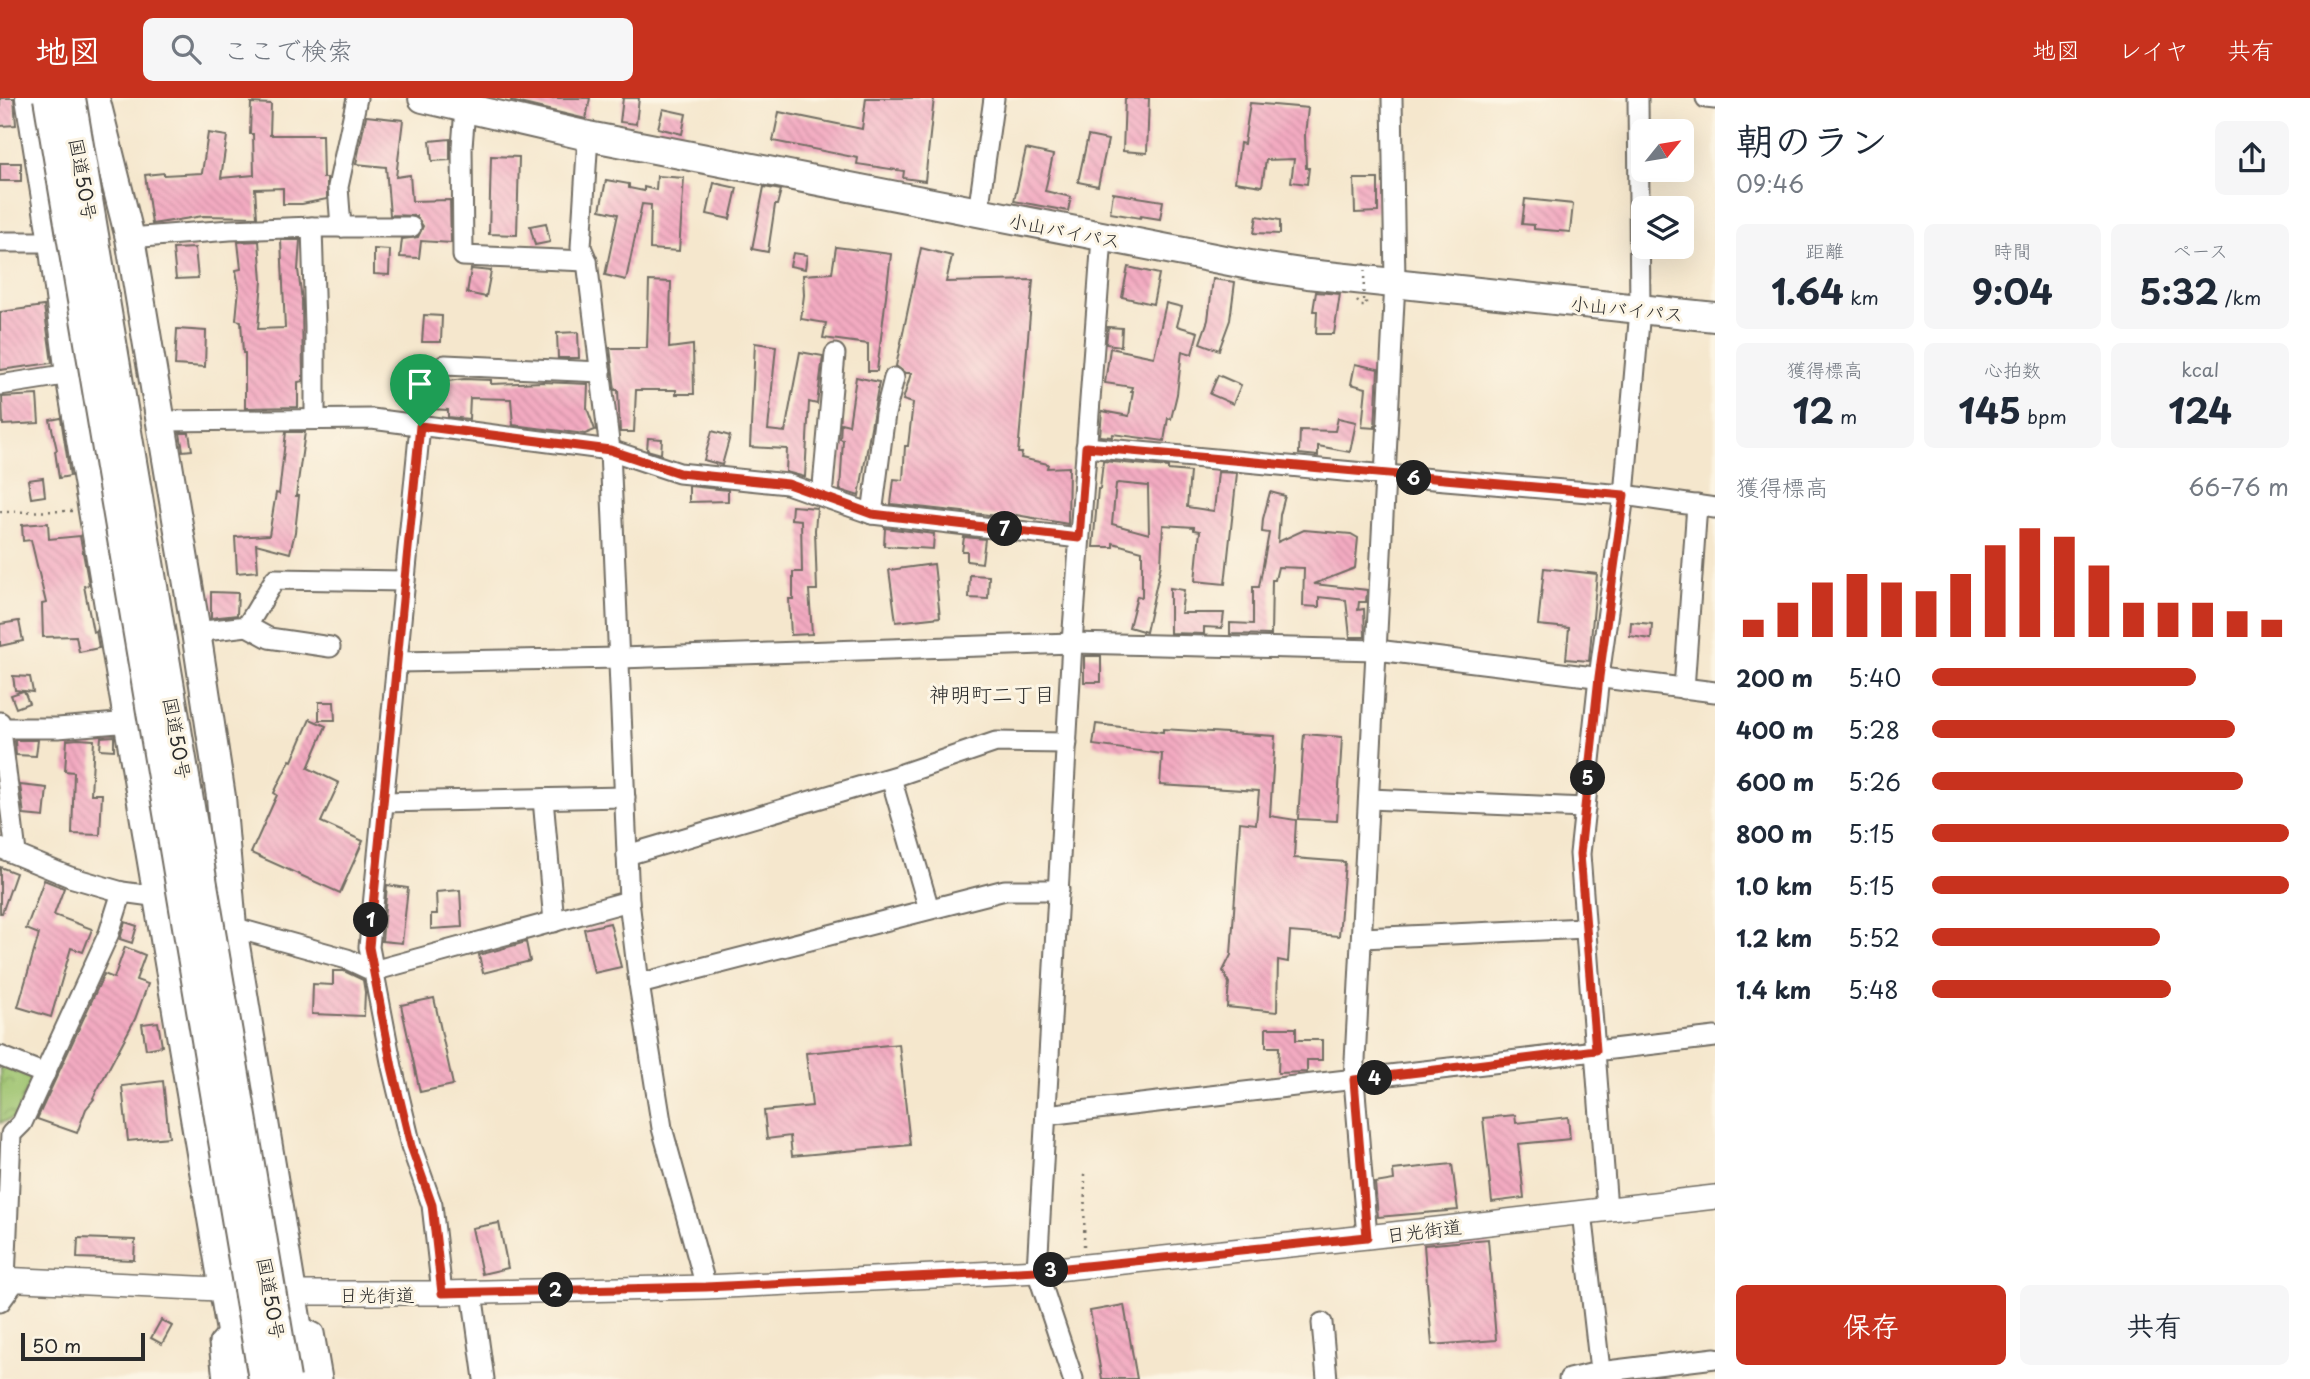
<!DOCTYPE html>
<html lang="ja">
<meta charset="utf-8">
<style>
:root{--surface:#fff;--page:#f6f6f7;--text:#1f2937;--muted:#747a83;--accent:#c8321e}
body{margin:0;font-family:"Playpen Sans","Klee One",sans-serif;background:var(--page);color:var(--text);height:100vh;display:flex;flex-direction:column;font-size:26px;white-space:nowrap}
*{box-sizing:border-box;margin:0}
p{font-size:23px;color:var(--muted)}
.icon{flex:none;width:38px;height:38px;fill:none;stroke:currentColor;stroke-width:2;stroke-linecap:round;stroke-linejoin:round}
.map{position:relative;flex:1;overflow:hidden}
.panel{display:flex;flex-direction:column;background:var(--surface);width:595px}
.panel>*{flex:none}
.needle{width:46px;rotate:60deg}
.tools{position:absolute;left:1631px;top:21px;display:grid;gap:14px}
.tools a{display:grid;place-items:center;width:63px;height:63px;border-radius:10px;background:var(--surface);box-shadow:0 7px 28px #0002;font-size:35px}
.scale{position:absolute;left:21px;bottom:18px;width:124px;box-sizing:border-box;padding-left:7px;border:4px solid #2b2b2b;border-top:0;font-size:19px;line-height:24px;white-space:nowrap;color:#2b2b2b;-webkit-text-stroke:5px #fcf5e5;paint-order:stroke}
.pin{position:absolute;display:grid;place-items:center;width:60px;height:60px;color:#fff;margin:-72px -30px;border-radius:50% 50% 50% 0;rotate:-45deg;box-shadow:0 0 7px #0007}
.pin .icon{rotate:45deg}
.km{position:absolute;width:35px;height:35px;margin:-18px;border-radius:50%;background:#222;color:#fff;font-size:19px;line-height:35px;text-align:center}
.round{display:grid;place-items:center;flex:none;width:74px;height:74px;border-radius:10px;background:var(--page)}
.overview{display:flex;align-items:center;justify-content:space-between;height:119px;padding:0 21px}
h1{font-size:38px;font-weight:700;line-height:52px}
.metrics{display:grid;grid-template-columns:repeat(3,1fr);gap:10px;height:119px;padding:7px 21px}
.metrics div{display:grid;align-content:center;border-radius:10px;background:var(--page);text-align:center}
.metrics b{font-size:35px;font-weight:700}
.metrics small{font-size:19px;font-weight:400}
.metrics p{font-size:19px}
.chart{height:196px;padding:14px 21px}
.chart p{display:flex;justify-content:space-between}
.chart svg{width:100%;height:126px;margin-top:7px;stroke:var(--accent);stroke-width:6}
.button{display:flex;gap:14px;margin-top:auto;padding:14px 21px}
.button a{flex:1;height:80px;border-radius:10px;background:var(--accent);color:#fff;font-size:28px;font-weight:700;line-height:80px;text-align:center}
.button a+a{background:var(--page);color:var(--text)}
ul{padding:0 21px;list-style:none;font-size:23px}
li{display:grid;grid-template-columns:112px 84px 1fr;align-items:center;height:52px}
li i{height:18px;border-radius:9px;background:var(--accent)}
header{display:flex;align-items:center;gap:42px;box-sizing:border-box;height:98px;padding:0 35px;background:var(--accent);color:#fff}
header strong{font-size:33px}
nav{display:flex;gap:38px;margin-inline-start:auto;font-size:24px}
.search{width:490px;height:63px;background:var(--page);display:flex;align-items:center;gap:18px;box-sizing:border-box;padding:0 24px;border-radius:10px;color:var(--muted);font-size:26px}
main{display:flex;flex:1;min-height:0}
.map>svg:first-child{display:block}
.park{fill:url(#park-crowns);stroke:#64774c;stroke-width:2}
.building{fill:url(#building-back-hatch);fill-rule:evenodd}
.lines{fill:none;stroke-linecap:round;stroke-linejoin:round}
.minor-casing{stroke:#726d64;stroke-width:23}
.major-casing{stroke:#726d64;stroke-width:26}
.highway-casing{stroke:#726d64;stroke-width:32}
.path{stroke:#726d64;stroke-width:2.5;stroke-dasharray:2 5;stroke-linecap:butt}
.minor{stroke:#fff;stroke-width:19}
.major{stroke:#fff;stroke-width:23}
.highway{stroke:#fff;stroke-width:28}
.highway-bridge-casing{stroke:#726d64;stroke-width:32;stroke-linecap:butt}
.path-bridge{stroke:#726d64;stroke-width:2.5;stroke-dasharray:2 5;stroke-linecap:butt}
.highway-bridge{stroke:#fff;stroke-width:28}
.route-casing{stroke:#fff;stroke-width:14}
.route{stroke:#c8321e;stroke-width:9}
.labels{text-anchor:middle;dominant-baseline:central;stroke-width:6;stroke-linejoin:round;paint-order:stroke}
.street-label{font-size:19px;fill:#2b2b2b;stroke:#fcf5e5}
.neighbourhood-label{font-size:21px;fill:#2b2b2b;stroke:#fcf5e5}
</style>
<header>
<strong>地図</strong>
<div class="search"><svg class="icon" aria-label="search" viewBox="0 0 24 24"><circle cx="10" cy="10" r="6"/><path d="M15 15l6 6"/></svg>ここで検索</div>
<nav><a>地図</a><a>レイヤ</a><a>共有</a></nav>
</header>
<main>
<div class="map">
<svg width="1715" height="1281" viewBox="0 0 1715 1281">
<defs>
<pattern id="park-crowns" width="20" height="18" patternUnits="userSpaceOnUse" patternTransform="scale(1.75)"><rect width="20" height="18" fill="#9dc36e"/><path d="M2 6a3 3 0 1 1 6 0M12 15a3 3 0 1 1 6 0" fill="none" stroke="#809f5b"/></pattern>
<pattern id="building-back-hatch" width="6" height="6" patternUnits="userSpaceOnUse" patternTransform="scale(1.75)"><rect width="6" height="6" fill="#f3aac1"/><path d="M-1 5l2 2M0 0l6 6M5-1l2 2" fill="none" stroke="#d092a6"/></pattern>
</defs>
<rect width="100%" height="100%" fill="#fcf5e5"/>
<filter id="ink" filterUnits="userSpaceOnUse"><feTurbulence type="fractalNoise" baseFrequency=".0143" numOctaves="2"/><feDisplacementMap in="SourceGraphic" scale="14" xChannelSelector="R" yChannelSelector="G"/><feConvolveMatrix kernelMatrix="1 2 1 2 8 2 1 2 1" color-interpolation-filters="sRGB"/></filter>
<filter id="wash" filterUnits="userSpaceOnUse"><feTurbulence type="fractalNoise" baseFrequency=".00686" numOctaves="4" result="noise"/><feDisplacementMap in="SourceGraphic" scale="28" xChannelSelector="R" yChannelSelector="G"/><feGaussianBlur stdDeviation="1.57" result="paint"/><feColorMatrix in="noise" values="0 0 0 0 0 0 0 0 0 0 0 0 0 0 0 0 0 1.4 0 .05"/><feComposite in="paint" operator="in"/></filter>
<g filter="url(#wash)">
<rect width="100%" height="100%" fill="#f5e7cd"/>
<path class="park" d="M0,966L32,980L15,1020L0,1025Z"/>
<g id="blocks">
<g class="building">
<path d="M0,0H14L16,27L0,28Z"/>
<path d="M512,0H590L586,21L511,3Z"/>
<path d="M623,0H639L636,26L620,24Z"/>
<path d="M866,0H934L925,83L903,80L904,73L857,66L858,60L773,43L779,14L862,31Z"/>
<path d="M1125,0H1149L1147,55L1123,53Z"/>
<path d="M251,5L271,6L270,37H322L323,80H327V101L302,106H283V90L255,91L257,119L203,118L152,126L145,77L164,75V77L202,75L208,35L227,38L221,80L254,77L253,36H250Z"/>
<path d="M1250,5L1308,10L1305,37L1306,70H1309L1307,86L1291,84L1294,61L1266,62L1262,88L1235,84L1240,45L1244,46Z"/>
<path d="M663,11L686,16L682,36L658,30Z"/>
<path d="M366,18L403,22L396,79L410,77L412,103L450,102L451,145L421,143L419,160L400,159L402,141L418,139L423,128L416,118L390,117L386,69L356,66Z"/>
<path d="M1088,38L1108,42L1098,88L1078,84Z"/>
<path d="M450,41V62L432,63L430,43Z"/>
<path d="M1026,51L1053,57L1045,93L1071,99L1068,113L1014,103Z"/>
<path d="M491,58L519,59L517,137L489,136Z"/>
<rect x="0" y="65" width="21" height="18"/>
<path d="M657,78L684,80L679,153L650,151L651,107L642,106L626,182L605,177L618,116L600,112L606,82L629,86V90L644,93V89L656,92Z"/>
<path d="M1354,81H1378V114L1355,115Z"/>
<path d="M714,85L737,90L730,121L707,116Z"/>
<path d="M764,89L781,92L777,107H775L768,154L752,151Z"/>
<path d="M1113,95L1163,103L1160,121L1141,118L1140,120L1110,115Z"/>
<path d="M1525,101L1573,106L1570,134L1534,131V127L1522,126Z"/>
<path d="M1257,118L1280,122V136L1254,135Z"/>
<path d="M546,125L550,144L535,147L530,128Z"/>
<path d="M281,142H300L298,172L302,202L303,283L298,284V309L245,310V255H243L241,223L236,222L239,190L236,172L241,171L238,144L259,143L262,183L258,231L285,230Z"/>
<path d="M836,149L891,156L877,273H868V246L823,240L826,225L801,221L804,197L803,177L832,175Z"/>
<path d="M195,150L198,180L176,181L173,151Z"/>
<path d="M921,150L952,158L946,184L1033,182L1018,355H1022L1021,360L1048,366L1047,370L1069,369L1068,426L1016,417V420L891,406L894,381L903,382L905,348H908L913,305L903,302L911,275H905L896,268Z"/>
<path d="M374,151L390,152L389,177L374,176Z"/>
<path d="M793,155L807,157L805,171L790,168Z"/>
<path d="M1128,169L1159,176L1153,206L1122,199Z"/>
<path d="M471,171L491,173L486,199L467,195Z"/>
<path d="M1213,181L1235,184L1230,222L1219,252L1200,245L1208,222Z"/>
<path d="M649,183L671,184L669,250L693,247L694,296H676V292H636L634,334H620L618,292H615L610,250H647Z"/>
<path d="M1316,194L1340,196L1334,236H1316L1317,213H1313Z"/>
<path d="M1166,205L1182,209L1177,228L1198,234L1192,256L1182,253L1177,296L1171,321L1168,320L1164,343L1113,336L1112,339L1100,338L1102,313L1129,318L1133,293H1131L1132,289L1105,285L1110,250L1154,259Z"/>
<path d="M44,208L52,265L0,272V214Z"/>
<path d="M424,217L442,218L441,244H422Z"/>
<path d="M1108,229L1122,230L1121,248L1106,246Z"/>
<path d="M177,231L206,233L205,269L175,267Z"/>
<path d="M578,234L579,260H558L557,235Z"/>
<path d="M755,245L776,248L768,332L785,334L800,254L823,258L817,306L809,304L805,379L786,374L787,351L750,349Z"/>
<path d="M1355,266L1378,271L1375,330L1362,329L1366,290L1351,286Z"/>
<path d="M414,276L431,277V285L464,281L491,282V286L543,284L588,286L587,310L595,332L585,336L513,327L511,301L470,300L469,321L448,319V312L412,310Z"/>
<path d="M1218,277L1241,287L1233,306L1210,296Z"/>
<path d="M856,279L879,284L859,398L840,392L843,342L840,341L841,325L849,327Z"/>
<path d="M37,297L39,325L3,327L2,299Z"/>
<path d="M61,320L70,378L59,380L55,353L57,352L50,322Z"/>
<path d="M1338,320L1356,324L1350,354L1318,348V358L1299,356L1300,332L1335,333Z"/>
<path d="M712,333L730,338L722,367L704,362Z"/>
<path d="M286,334H305L296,398H299L295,434L290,455L256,446L258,473L237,475L235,439L269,437L276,395L279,396Z"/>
<path d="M180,335H189L192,352L183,353Z"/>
<path d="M648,340L662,341L661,356L647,352Z"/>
<path d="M1103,363L1168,369V372L1190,374L1187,409L1214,413L1218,374L1237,375L1225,486L1195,483L1200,433L1194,432V429L1163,427L1161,466L1146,534L1129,529L1137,498L1142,499V453L1113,445V449H1093L1098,391H1100ZM1118,385L1148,388L1149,436L1112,426L1116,386Z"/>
<path d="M43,380L45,398L31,400L28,382Z"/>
<path d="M689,388L728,392V403L689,404Z"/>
<path d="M1270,394L1285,398L1280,417L1278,444L1304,432L1351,436L1358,440L1355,470L1314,486L1367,492L1366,504H1359L1358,512L1364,511L1365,539H1350L1346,502L1319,499V509L1303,508L1304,470L1278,469L1275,482H1272L1271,537L1230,536V525L1253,526V489H1259L1269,435L1262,434L1263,421Z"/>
<path d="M792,408L817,410L815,432L817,492H809L812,536L791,537L789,501H793V474H802L801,422L791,421Z"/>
<path d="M48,425L49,441L80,438L89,487L84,488L93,534L96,533L99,550L79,554L76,538L43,539L42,506L46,505L31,442L23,443L22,427Z"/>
<path d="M885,430L934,436L933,451L884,448Z"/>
<path d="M964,439L985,441L982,465L967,463V453H962Z"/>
<path d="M934,466L940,519L896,524L889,472Z"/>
<path d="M1544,470L1597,476L1589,563L1566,561L1569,530L1538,527Z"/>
<path d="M970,477L989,478L988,501L969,500Z"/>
<path d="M1170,490L1184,492L1181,515H1224L1222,530L1204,529V536L1170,535Z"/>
<path d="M211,494L238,495L237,517L211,520Z"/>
<path d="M19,523L23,543L0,548V526Z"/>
<path d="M1631,524L1652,526L1651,541L1630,538Z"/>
<rect x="1084" y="558" width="17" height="26"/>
<path d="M13,578L30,579L33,594L24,593L29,605L16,610L11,597L23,593L15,592Z"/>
<path d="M319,604H334L335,622H319Z"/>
<path d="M310,621L326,628L308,670L339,685L321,724L363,743L340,795L251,755L277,697L274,695L290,662L292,663Z"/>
<path d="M1096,626L1163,634V631L1275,638L1270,718L1296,722L1294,760L1345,764L1339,838L1290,834L1288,864L1278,862L1277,914L1227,909L1229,885L1223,873L1231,857L1240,724L1256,726L1259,693L1160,687L1162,656L1093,647Z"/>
<path d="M1304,636L1342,639L1337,723L1298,721Z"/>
<path d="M114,638V652L100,651L101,639Z"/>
<path d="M78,641L94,642L91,696H102L100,737L72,736L74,674L65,673L67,642Z"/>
<path d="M15,642H38L36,658L16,657Z"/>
<path d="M20,687L47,690L44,719L24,717Z"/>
<path d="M0,769L16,775L2,815H0Z"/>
<path d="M44,782L64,790L54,817L92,831L83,854L71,850L51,919L18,909L39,836L26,831Z"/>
<path d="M387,787L408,790L402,845L382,843Z"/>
<path d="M460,792L462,829L431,831V816H437L436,794Z"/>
<path d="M125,824L137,828L132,845L120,841Z"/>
<path d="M610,825L621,869L594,875L584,831Z"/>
<path d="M526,844L530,863L483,875L479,857Z"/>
<path d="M125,849L145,857L136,882L148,886L135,921L93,1000L94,1001L86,1011L77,1035L37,1021L104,876L114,880Z"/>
<path d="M333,873H344L363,882L365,894L364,918L312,916L313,886L333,887Z"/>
<path d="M434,900L453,987L420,994L401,907Z"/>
<path d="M158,924L162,948L146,951L142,926Z"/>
<path d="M1266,930H1296V942H1322V962H1307V974L1278,975L1279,949H1266Z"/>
<path d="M899,946L910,1047L792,1058L790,1038L767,1041L764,1013L812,1008L806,955Z"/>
<path d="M163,983L169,1039L128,1043L122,988Z"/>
<path d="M1515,1017L1516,1025L1568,1019L1570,1041L1518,1046L1524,1100L1492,1104L1483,1020Z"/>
<path d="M1452,1066L1458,1112L1378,1119L1375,1085L1394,1082L1393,1072Z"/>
<path d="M499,1125L508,1170L482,1176L472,1130Z"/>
<path d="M78,1140L135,1142L134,1162L77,1160Z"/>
<path d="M1488,1141L1496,1242L1432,1247L1424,1147Z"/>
<path d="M1124,1207L1137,1281H1102L1090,1213Z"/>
<path d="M161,1222L172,1228L162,1246L151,1240Z"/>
</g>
</g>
</g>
<g filter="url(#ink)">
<use href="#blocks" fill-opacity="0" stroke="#726d64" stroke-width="2"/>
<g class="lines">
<g class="minor-casing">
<g id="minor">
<path d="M1706,0L1715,1"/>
<path d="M465,11L462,49L463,158L587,163"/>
<path d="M588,38L581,149L587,163L610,352L629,803L639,886L662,1030L706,1189"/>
<path d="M978,115L994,0"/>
<path d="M312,129H411"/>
<path d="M341,129L338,89L357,0"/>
<path d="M130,140L230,132L312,129L315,229V321"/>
<path d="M0,144H53"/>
<path d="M445,267L601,274"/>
<path d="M0,287L70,276"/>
<path d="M160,323L372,321L610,352L679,375L787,386L872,416L1079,440"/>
<path d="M420,328L369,849L392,969L411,1048L432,1107L442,1195"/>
<path d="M1086,349L1386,377L1624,397L1715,410"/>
<path d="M822,398L835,256"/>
<path d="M872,416L885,316L894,280"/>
<path d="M247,528L269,540L330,549"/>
<path d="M196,534L247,528L275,481L405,483"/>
<path d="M398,564L620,560L1072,545L1377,552L1715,594"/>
<path d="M1684,591L1697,407"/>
<path d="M0,624L16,755"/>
<path d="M1,630H58L130,624"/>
<path d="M891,680L929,811"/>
<path d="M543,701L554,824"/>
<path d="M1369,701L1585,710"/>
<path d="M383,704L625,699"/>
<path d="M0,750L70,779L122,794L159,799"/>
<path d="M627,757L899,677L996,644L1067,645"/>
<path d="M232,829L347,861L373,873L629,803"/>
<path d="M1362,840L1586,830"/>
<path d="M639,886L1005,792H1059"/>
<path d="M0,958L45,976"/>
<path d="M1046,1017L1715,939"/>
<path d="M1607,1111L1580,756L1599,579L1624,397L1640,212L1638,0"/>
<path d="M1582,1114L1601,1281"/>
<path d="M1367,1139L1354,982L1395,184L1392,0"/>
<path d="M5,1182L11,1036L22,1025L109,835L122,794"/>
<path d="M472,1194L484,1281"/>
<path d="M0,1204L16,1182"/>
<path d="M1322,1225L1327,1281"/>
<path d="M296,1226L314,1235L322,1281"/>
<path d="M223,1281L219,1245L230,1232"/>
<path d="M1073,1281L1037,1173L1072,545L1102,140"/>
<path d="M1569,1281L1599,1274L1715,1260"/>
</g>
</g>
<g class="major-casing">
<g id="major">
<path d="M0,1181L240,1192"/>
<path d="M277,1195H442L706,1189L1037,1173L1367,1139L1715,1099"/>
</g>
</g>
<g class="highway-casing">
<g id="highway">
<path d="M30,0L53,144L70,276L239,1281"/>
<path d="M95,0L130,140L196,534L221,699L232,829L306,1281"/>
<path d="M423,0L588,38L1255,168L1308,176L1715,219"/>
</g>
</g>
<g class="path">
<path d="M1357,203L1361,208H1366V203"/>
<path d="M0,414L72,413"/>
<path d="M1084,1148L1085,1076"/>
</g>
<use href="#minor" class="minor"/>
<use href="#major" class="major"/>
<use href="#highway" class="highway"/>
<g class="highway-bridge-casing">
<g id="highway-bridge">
<path d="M48,0L263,1281"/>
<path d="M71,0L286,1281"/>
</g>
</g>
<path class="path-bridge" d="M1363,202L1365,163"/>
<use href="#highway-bridge" class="highway-bridge"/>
</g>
</g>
<g class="lines" filter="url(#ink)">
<g class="route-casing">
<path id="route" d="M420,328L610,352L679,375L788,386L872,416L1079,440L1086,349L1624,397L1599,579L1580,756L1596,952L1354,982L1367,1139L1037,1173L706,1189L442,1195L432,1107L411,1048L392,969L369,849Z"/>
</g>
<use href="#route" class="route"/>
</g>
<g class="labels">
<g class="street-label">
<text transform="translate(84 81) rotate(80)">国道50号</text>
<text transform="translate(1065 132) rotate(11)">小山バイパス</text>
<text transform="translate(1627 210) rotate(6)">小山バイパス</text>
<text transform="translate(178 640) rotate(80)">国道50号</text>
<text transform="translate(1424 1132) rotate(-7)">日光街道</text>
<text x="377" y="1196">日光街道</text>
<text transform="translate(272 1200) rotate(80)">国道50号</text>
</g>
<g class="neighbourhood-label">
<text x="992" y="595">神明町二丁目</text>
</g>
</g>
</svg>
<div class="tools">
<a><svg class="needle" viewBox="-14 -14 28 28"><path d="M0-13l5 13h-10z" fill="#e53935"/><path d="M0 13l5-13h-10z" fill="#747a83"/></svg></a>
<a><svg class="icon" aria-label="layers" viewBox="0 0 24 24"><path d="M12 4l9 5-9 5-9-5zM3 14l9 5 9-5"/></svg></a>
</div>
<div class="scale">50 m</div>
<div class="pin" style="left:420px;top:328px;background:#1e9e55"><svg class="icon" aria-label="arrive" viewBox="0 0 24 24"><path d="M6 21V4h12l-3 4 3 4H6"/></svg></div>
<b class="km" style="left:371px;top:822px">1</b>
<b class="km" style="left:556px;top:1192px">2</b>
<b class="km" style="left:1051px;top:1172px">3</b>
<b class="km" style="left:1375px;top:980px">4</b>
<b class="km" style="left:1588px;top:680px">5</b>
<b class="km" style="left:1414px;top:380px">6</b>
<b class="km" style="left:1005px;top:431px">7</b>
</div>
<section class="panel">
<div class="overview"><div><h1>朝のラン</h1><p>09:46</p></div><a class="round"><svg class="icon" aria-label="share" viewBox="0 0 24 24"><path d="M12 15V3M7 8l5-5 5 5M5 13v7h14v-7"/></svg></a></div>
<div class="metrics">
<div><p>距離</p><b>1.64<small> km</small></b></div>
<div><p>時間</p><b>9:04</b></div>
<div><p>ペース</p><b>5:32<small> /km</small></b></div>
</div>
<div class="metrics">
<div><p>獲得標高</p><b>12<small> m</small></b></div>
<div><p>心拍数</p><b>145<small> bpm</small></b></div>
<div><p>kcal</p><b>124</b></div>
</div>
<div class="chart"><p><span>獲得標高</span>66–76 m</p>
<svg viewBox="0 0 160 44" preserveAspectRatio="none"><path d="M5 44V38M15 44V32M25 44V25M35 44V22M45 44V25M55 44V28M65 44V22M75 44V12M85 44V6M95 44V9M105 44V19M115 44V32M125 44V32M135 44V32M145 44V35M155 44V38"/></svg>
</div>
<ul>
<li><b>200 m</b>5:40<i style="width:74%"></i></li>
<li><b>400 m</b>5:28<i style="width:85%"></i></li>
<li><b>600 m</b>5:26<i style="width:87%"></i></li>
<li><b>800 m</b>5:15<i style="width:100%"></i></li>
<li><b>1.0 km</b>5:15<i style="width:100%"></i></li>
<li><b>1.2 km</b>5:52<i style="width:64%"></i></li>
<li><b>1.4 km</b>5:48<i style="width:67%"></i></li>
</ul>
<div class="button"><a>保存</a><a>共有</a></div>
</section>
</main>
